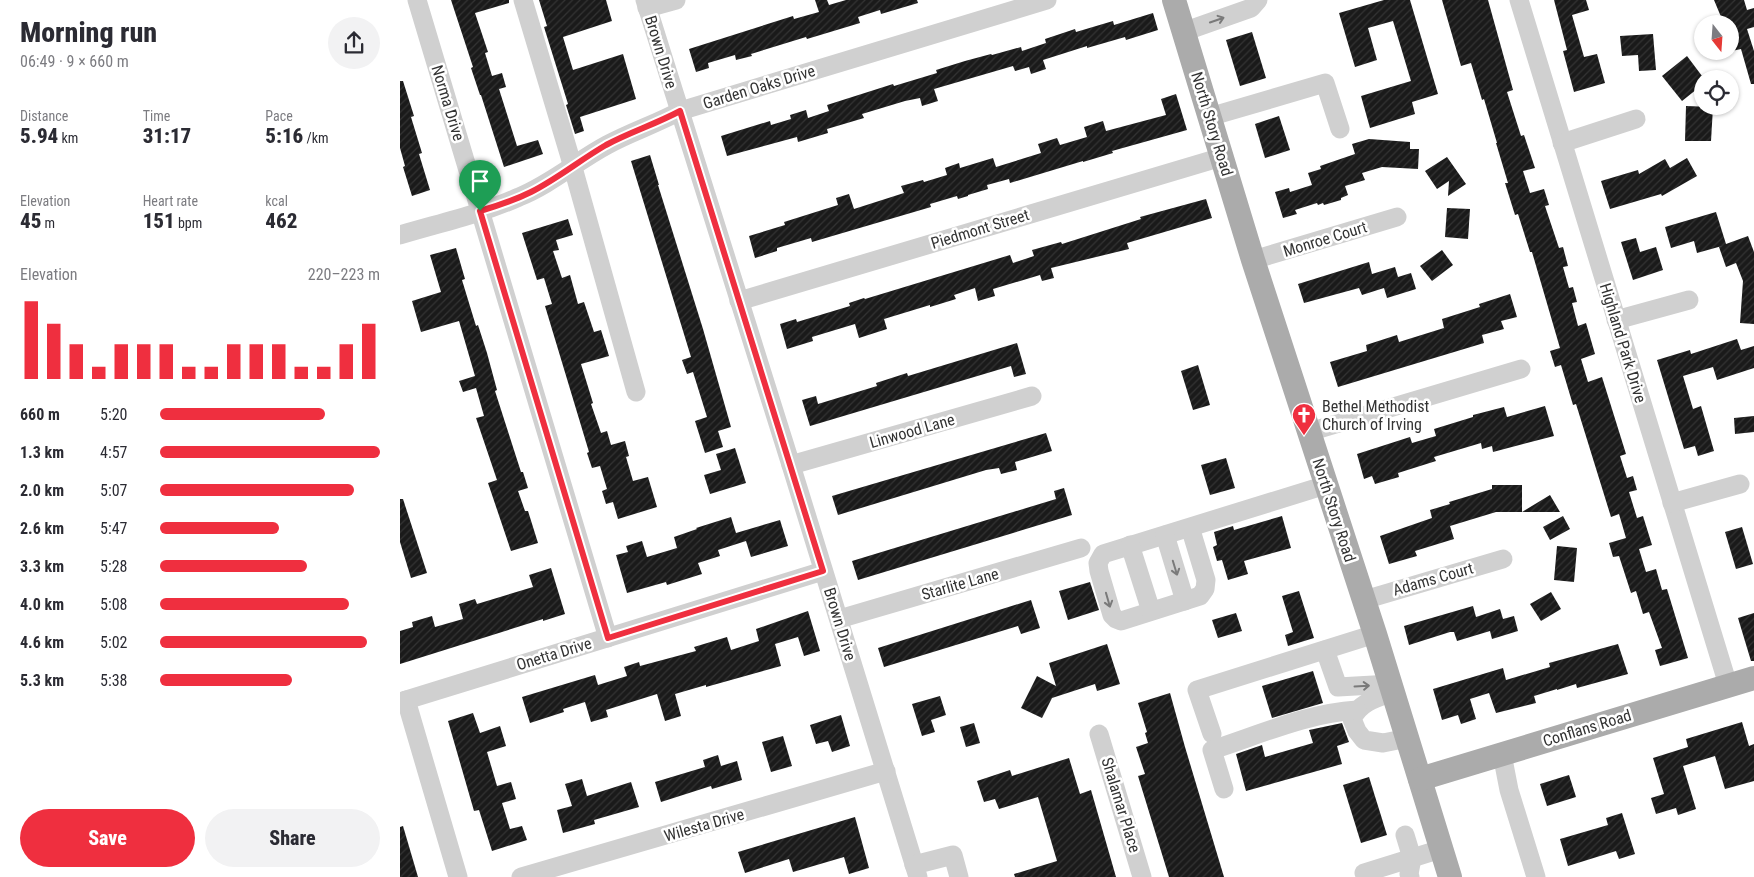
<!DOCTYPE html>
<meta charset="utf-8">
<style>
:root{--surface:#fff;--page:#f2f2f3;--text:#2b2b33;--muted:#7c7c81;--accent:#ef2f3f}
body{margin:0;font-family:"Roboto Condensed",sans-serif;background:var(--page);color:var(--text);height:100vh;display:flex;flex-direction:column;font-size:19px;white-space:nowrap}
*{box-sizing:border-box;margin:0}
p{font-size:16px;color:var(--muted)}
.icon{flex:none;width:28px;height:28px;fill:none;stroke:currentColor;stroke-width:2;stroke-linecap:round;stroke-linejoin:round}
.map{position:relative;flex:1;overflow:hidden}
.drawer{display:flex;flex-direction:column;background:var(--surface);width:400px}
.drawer>*{flex:none}
.needle{width:32px;rotate:163deg}
.tools{position:absolute;left:1294px;top:15px;display:grid;gap:10px}
.tools a{display:grid;place-items:center;width:45px;height:45px;border-radius:50%;background:var(--surface);box-shadow:0 1px 4px #0004;font-size:25px}
.pin{position:absolute;display:grid;place-items:center;width:42px;height:42px;color:#fff;margin:-51px -21px;border-radius:50% 50% 50% 0;rotate:-45deg;box-shadow:0 0 5px #0007}
.pin .icon{rotate:45deg}
.round{display:grid;place-items:center;flex:none;width:52px;height:52px;border-radius:26px;background:var(--page)}
.overview{display:flex;align-items:center;justify-content:space-between;height:85px;padding:0 20px}
h1{font-size:28px;font-weight:800;line-height:38px}
.stats{display:grid;grid-template-columns:repeat(3,1fr);gap:8px;height:85px;padding:5px 20px}
.stats div{display:grid;align-content:center}
.stats b{font-size:21px;font-weight:800}
.stats small{font-size:14px;font-weight:400}
.stats p{font-size:14px}
.chart{height:140px;padding:10px 20px}
.chart p{display:flex;justify-content:space-between}
.chart svg{width:100%;height:90px;margin-top:5px;stroke:var(--accent);stroke-width:6}
.primary-button{display:flex;gap:10px;margin-top:auto;padding:10px 20px}
.primary-button a{flex:1;height:58px;border-radius:30px;background:var(--accent);color:#fff;font-size:20px;font-weight:800;line-height:58px;text-align:center}
.primary-button a+a{background:var(--page);color:var(--text)}
ul{padding:0 20px;list-style:none;font-size:16px}
li{display:grid;grid-template-columns:80px 60px 1fr;align-items:center;height:38px}
li i{height:12px;border-radius:6px;background:var(--accent)}
main{display:flex;flex:1;min-height:0}
.map>svg:first-child{display:block}
.building{fill:url(#building-hatch)}
.lines{fill:none;stroke-linecap:round;stroke-linejoin:round}
.minor{stroke:#d0d0d0;stroke-width:19}
.major{stroke:#ababab;stroke-width:24}
.oneway{stroke:#7a7a7a}
.route-casing{stroke:#fff;stroke-width:10}
.route{stroke:#ef2f3f;stroke-width:6}
.labels{text-anchor:middle;dominant-baseline:central;stroke-width:5;stroke-linejoin:round;paint-order:stroke}
.street-label{font-size:16px;fill:#333;stroke:#fff}
.poi-label{font-size:16px;fill:#333;stroke:#fff;text-anchor:start}
</style>
<main>
<section class="drawer">
<div class="overview"><div><h1>Morning run</h1><p>06:49 · 9 × 660 m</p></div><a class="round"><svg class="icon" aria-label="share" viewBox="0 0 24 24"><path d="M12 15V3M7 8l5-5 5 5M5 13v7h14v-7"/></svg></a></div>
<div class="stats">
<div><p>Distance</p><b>5.94<small> km</small></b></div>
<div><p>Time</p><b>31:17</b></div>
<div><p>Pace</p><b>5:16<small> /km</small></b></div>
</div>
<div class="stats">
<div><p>Elevation</p><b>45<small> m</small></b></div>
<div><p>Heart rate</p><b>151<small> bpm</small></b></div>
<div><p>kcal</p><b>462</b></div>
</div>
<div class="chart"><p><span>Elevation</span>220–223 m</p>
<svg viewBox="0 0 160 44" preserveAspectRatio="none"><path d="M5 44V6M15 44V17M25 44V27M35 44V38M45 44V27M55 44V27M65 44V27M75 44V38M85 44V38M95 44V27M105 44V27M115 44V27M125 44V38M135 44V38M145 44V27M155 44V17"/></svg>
</div>
<ul>
<li><b>660 m</b>5:20<i style="width:75%"></i></li>
<li><b>1.3 km</b>4:57<i style="width:100%"></i></li>
<li><b>2.0 km</b>5:07<i style="width:88%"></i></li>
<li><b>2.6 km</b>5:47<i style="width:54%"></i></li>
<li><b>3.3 km</b>5:28<i style="width:67%"></i></li>
<li><b>4.0 km</b>5:08<i style="width:86%"></i></li>
<li><b>4.6 km</b>5:02<i style="width:94%"></i></li>
<li><b>5.3 km</b>5:38<i style="width:60%"></i></li>
</ul>
<div class="primary-button"><a>Save</a><a>Share</a></div>
</section>
<div class="map">
<svg width="1354" height="877" viewBox="0 0 1354 877">
<defs>
<pattern id="building-hatch" width="6" height="6" patternUnits="userSpaceOnUse" patternTransform="scale(1.25)"><rect width="6" height="6" fill="#1a1a1a"/><path d="M-1 1l2-2M0 6l6-6M5 7l2-2" fill="none" stroke="#333"/></pattern>
</defs>
<rect width="100%" height="100%" fill="#fff"/>
<g class="building">
<path d="M51,0H109V3L75,13L88,52L85,53L92,76L102,73L106,87L99,89L117,146L138,140L143,154L104,167L81,95H80L71,68L73,67Z"/>
<path d="M139,0H206L212,21L163,37L173,70L223,54L236,99L180,117L184,131L175,134L166,105L168,104L144,27L147,26Z"/>
<path d="M415,0H427L429,5L446,0H517L518,3L481,14L480,10L458,17L460,23L407,39L406,37L351,54L352,56L336,60L335,55L308,63L309,68L296,72L289,49L393,16L394,19L419,12Z"/>
<path d="M984,0H1010L1038,94L1012,102L1015,114L970,128L961,96L1011,81L993,21L968,28L977,60L955,67L939,13Z"/>
<path d="M1042,0H1088L1113,90L1107,92L1121,136L1124,135L1135,168L1123,171L1130,193L1144,189L1149,205L1145,206L1159,248L1163,247L1168,266L1163,267L1169,288L1173,287L1177,302L1172,303L1178,326L1186,323L1195,354L1181,359L1188,382L1202,377L1226,454L1220,456L1227,478L1233,476L1237,490L1229,492L1237,518L1243,516L1252,545L1239,549L1246,572L1256,569L1262,590L1267,589L1288,658L1260,666L1255,650L1262,648L1249,612L1243,614L1236,591L1231,593L1219,556L1213,557L1209,543L1226,538L1219,514L1211,517L1176,404L1173,405L1161,365L1155,367L1150,351L1160,348L1132,252H1130L1118,214L1115,215L1105,183H1108L1096,143H1097L1084,99L1082,100L1071,63L1061,66Z"/>
<path d="M1154,0H1186L1189,10L1172,15L1184,57L1197,54L1205,83L1174,92L1163,51L1167,50Z"/>
<path d="M1314,0H1344L1347,10L1354,8V27L1347,29L1354,51V84H1351L1341,49L1332,51L1330,44V24H1324Z"/>
<path d="M753,13L758,30L726,40L725,37L687,48V46L643,60L646,69L631,74L629,67L615,71L613,66L534,89L538,101L522,106L520,98L505,101L462,114L464,118L427,129L428,133L398,142L397,137L327,156L321,136L370,121L371,125L391,119L390,115L406,110L408,118L429,111L427,105L493,84L494,86L537,73L536,70L565,61L591,54L592,55L621,47L622,51L646,43L645,39L675,29L676,32L713,21L714,25Z"/>
<path d="M852,32L866,78L840,86L826,40Z"/>
<path d="M1253,34L1256,70L1239,71L1238,55L1222,56L1220,36Z"/>
<path d="M1287,56L1302,76V85L1282,101L1262,76Z"/>
<path d="M0,81H3L14,116L11,117L22,153L19,154L30,190L12,196L3,167L5,166L0,148Z"/>
<path d="M776,94L787,130L712,151L713,153L683,162V161L610,183L609,179L587,185L588,189L568,195V196L558,199L557,196L530,204L531,207L412,242L411,238L377,248V251L355,258L349,236L385,225L384,222L438,205L436,198L449,194L454,209L504,193L501,186L523,180L524,182L547,175L545,168L559,163L560,168L593,158L596,167L641,153L638,144L657,138L660,145L687,137L684,127L703,121L706,131L766,115L761,99Z"/>
<path d="M1286,106L1313,107L1311,141H1285Z"/>
<path d="M879,116L890,150L865,158L855,124Z"/>
<path d="M969,139L1010,142V149H1019L1018,169L982,167L962,173L965,180L945,186L948,195L941,198V200L924,205L923,203L918,205L917,203L895,210L897,214L883,218L875,192L889,188L890,192L912,185L908,173L921,169L920,166L955,154L952,144Z"/>
<path d="M250,155L259,185H258L303,329L331,427L318,431L323,447L305,453L295,421L307,417L293,372L287,374L282,360L291,357L231,161Z"/>
<path d="M1047,157L1066,184L1048,196L1049,181L1037,189L1025,171Z"/>
<path d="M1287,158L1297,176L1262,196L1261,194L1210,209L1201,181L1238,170L1239,174L1265,159L1270,168Z"/>
<path d="M806,199L812,218L727,243L729,249L651,268L654,278L642,281L640,275L593,289L595,296L578,301L575,288L554,295L556,299L530,307V305L484,319L487,329L459,338L455,324L412,337L413,341L387,349L380,324L396,319L397,322L450,306L449,303L464,298L465,299L610,255L613,263L634,256L632,250L661,242L662,244L741,219L740,217Z"/>
<path d="M1047,208L1070,209L1068,239L1045,237Z"/>
<path d="M1316,212L1326,244L1348,236L1354,252V324L1340,323L1343,281L1336,263L1326,267L1319,247L1322,246L1297,253L1294,241L1271,248L1265,227Z"/>
<path d="M168,219L173,235L156,240L159,250L153,251L162,278L170,275L178,304L184,302L194,332L201,330L209,356L181,364L193,403L191,404L201,433L207,431L211,445L225,441L229,456L226,457L233,481L248,477L257,507L218,519L213,502L206,504L202,491L207,489L200,466L192,468L187,453L189,452L145,306L152,304L144,278L137,280L122,233Z"/>
<path d="M1236,238L1240,252L1256,247L1263,270L1233,280L1221,242Z"/>
<path d="M56,248L65,279L62,280L76,326L78,325L87,353L97,390L95,391L121,472H123L128,488L118,491L125,511H128L138,543L111,551L88,483L97,480L76,418L84,416L76,388L63,392L59,381L75,376L59,321L21,332L12,301L41,292L30,255Z"/>
<path d="M1042,250L1053,265L1032,281L1020,266Z"/>
<path d="M969,262L972,274L995,267L998,277L1011,273L1016,289L987,298L984,288L962,295L959,288L904,303L898,284Z"/>
<path d="M1110,294L1117,317L1101,321L1104,329L1082,335L1084,343L938,387L930,362L967,351L966,345L997,335L999,342L1044,328L1042,319L1080,307L1079,304Z"/>
<path d="M1337,339L1341,350L1354,346V368L1317,380L1313,367L1283,376L1293,409L1301,406L1314,451L1298,456L1295,446L1284,449L1257,360L1290,350L1291,354Z"/>
<path d="M617,343L626,374L614,377L611,366L410,426L402,400L416,396L418,404L477,386L476,383L507,373L508,376Z"/>
<path d="M798,365L810,405L793,410L781,371Z"/>
<path d="M1145,406L1154,436L1093,452L1092,446L1082,449L1081,443L1034,457L1036,461L998,473L999,477L975,484L972,476L964,479L957,454L1010,437L1012,443L1036,436L1034,429L1073,417V415L1104,407L1107,417Z"/>
<path d="M1354,416V432L1335,434L1334,418Z"/>
<path d="M646,433L652,451L615,462L617,470L601,474L599,468L586,470L438,515L432,496Z"/>
<path d="M335,448L346,483L310,494L304,475L321,470L316,454Z"/>
<path d="M826,458L835,488L810,495L801,465Z"/>
<path d="M1092,485H1122V512L1150,495L1160,512H1096L1050,526L1054,539L1015,551L1017,556L989,564L980,536L1032,518L1030,510L1050,504L1049,502L1092,489Z"/>
<path d="M664,488L672,515L458,580L452,561L656,499L654,491Z"/>
<path d="M0,499H3L27,573L11,578L0,542Z"/>
<path d="M882,516L891,548L844,561L848,574L828,580L822,560L817,561L813,547L817,545L814,532L833,526L834,530Z"/>
<path d="M1163,516L1170,529L1150,540L1143,527Z"/>
<path d="M331,517L336,533L380,520L388,546L351,557L346,541L318,550L320,556L298,563L302,574L267,585L266,582L227,593L216,555L228,552L226,546L242,541L247,557L277,548L274,537L297,529L296,528Z"/>
<path d="M1342,527L1353,564L1336,569L1325,532Z"/>
<path d="M1157,546L1177,548L1174,582L1154,580Z"/>
<path d="M151,568L165,614L143,621V619L0,664V631L13,627L12,622L32,616L35,627L63,619L59,604L75,599L77,604L133,587L129,575Z"/>
<path d="M690,582L699,610L668,620L659,591Z"/>
<path d="M899,591L914,638L888,646L885,635L893,632L882,596Z"/>
<path d="M1151,592L1161,609L1141,621L1130,604Z"/>
<path d="M631,600L640,628L621,634L618,626L484,667L478,648Z"/>
<path d="M1073,606L1076,617L1100,609L1103,619L1114,616L1118,631L1092,639L1090,631L1057,641L1054,632H1050L1009,645L1004,626Z"/>
<path d="M408,611L420,651L404,656L398,637L375,644L381,666L306,687V685L275,694L281,716L265,721L257,694L206,710L208,717L191,722L185,702L163,709L164,712L130,723L122,697L195,675L198,685L227,676L224,667L239,662L240,666L296,651L294,647L327,637L331,650L359,641L356,629Z"/>
<path d="M836,613L842,631L818,638L812,620Z"/>
<path d="M1354,613V661H1351L1338,618Z"/>
<path d="M707,644L720,684L697,691L695,684L652,698L642,718L621,708L637,676L656,686L649,663Z"/>
<path d="M1218,644L1228,674L1177,688L1176,684L1157,690V689L1134,696L1136,703L1096,713L1089,693L1070,699L1076,719L1061,724L1058,715L1042,720L1033,689L1103,668L1106,680L1150,667L1149,663Z"/>
<path d="M913,671L923,703L872,718L862,686Z"/>
<path d="M770,693L785,747L824,877H769L738,776L745,774L736,747L748,743L745,733L747,732L738,703Z"/>
<path d="M540,696L546,715L531,720L535,732L522,736L512,704Z"/>
<path d="M73,713L80,733L100,726L106,746L87,752L97,786L111,782L116,799L102,803L110,829L122,826L127,840L92,851L79,810L74,811L48,721Z"/>
<path d="M441,715L450,746L432,752L428,741L416,744L410,725Z"/>
<path d="M1342,722L1349,746L1354,744V781L1325,789L1315,756L1283,766L1296,809L1278,815L1276,808L1256,814L1251,798L1264,794L1253,758L1288,747L1286,739Z"/>
<path d="M574,723L580,743L566,747L560,727Z"/>
<path d="M942,723L949,742L937,746L942,764L846,791L836,754L862,745L865,757L913,743L909,730Z"/>
<path d="M383,736L392,766L371,772L362,742Z"/>
<path d="M318,755L321,766L337,761L342,780L312,789L311,786L261,802L255,782L305,767L303,760Z"/>
<path d="M669,758L680,794L691,790L716,877H615L614,874L657,861L638,797L599,809L595,799L584,802L577,781L610,770L612,776Z"/>
<path d="M1169,775L1176,797L1147,806L1140,784Z"/>
<path d="M969,777L987,835L961,843L943,785Z"/>
<path d="M182,779L187,796L231,782L239,807L194,820L195,824L163,833L157,810L172,806L165,784Z"/>
<path d="M1222,813L1235,854L1219,859L1216,851L1168,866L1160,839L1208,825L1206,818Z"/>
<path d="M455,817L469,868L449,874L444,857L393,872L389,859L345,873L338,852Z"/>
<path d="M3,826L18,877H0V827Z"/>
</g>
<g class="lines">
<g class="minor">
<path d="M17,0L208,638"/>
<path d="M123,0L170,157L236,392"/>
<path d="M245,0L391,465L518,877"/>
<path d="M1119,0L1328,685"/>
<path d="M247,8L276,0"/>
<path d="M783,32L851,8L858,0"/>
<path d="M809,117L925,83L940,129"/>
<path d="M1162,143L1236,119"/>
<path d="M0,235C40,223 81,214 119,197C151,184 177,161 207,145C231,132 256,124 280,111L647,0"/>
<path d="M853,260L997,217"/>
<path d="M339,301L822,157"/>
<path d="M1216,320L1289,300"/>
<path d="M909,432L1121,369"/>
<path d="M391,465L632,396"/>
<path d="M1272,503L1340,484"/>
<path d="M790,527L806,580L805,589L800,596L721,621L716,619L712,615L699,571L698,563L703,554L926,485"/>
<path d="M765,535L785,601"/>
<path d="M730,545L751,611"/>
<path d="M964,600L1103,559"/>
<path d="M439,619L681,548"/>
<path d="M925,650L938,687L991,684"/>
<path d="M993,692C976,698 960,702 952,719L957,731L964,740L983,743L1008,738"/>
<path d="M6,700L58,877"/>
<path d="M0,702L423,571"/>
<path d="M699,734L742,877"/>
<path d="M812,734L797,690L975,634"/>
<path d="M1102,754L1109,790L1136,877"/>
<path d="M824,789L812,750C859,735 907,713 957,710"/>
<path d="M1005,835L1012,858L1009,874L1010,877"/>
<path d="M514,865L553,855L559,877"/>
<path d="M121,877L486,771"/>
<path d="M966,877L964,873L1041,849"/>
</g>
<g class="major">
<path d="M774,0L853,260L975,634L1050,877"/>
<path d="M1020,779L1354,678"/>
</g>
</g>
<defs><path id="oneway-shaft" d="M-6 0H5M1.5-3L5.5 0L1.5 3" fill="none" stroke-width="1.6" stroke-linecap="round" stroke-linejoin="round" transform="scale(1.25)"/></defs>
<g class="oneway">
<use href="#oneway-shaft" transform="translate(817 20) rotate(-19)"/>
<use href="#oneway-shaft" transform="translate(775 568) rotate(73)"/>
<use href="#oneway-shaft" transform="translate(708 600) rotate(74)"/>
<use href="#oneway-shaft" transform="translate(962 686) rotate(-3)"/>
</g>
<g class="lines">
<g class="route-casing">
<path id="route" d="M280,111L423,571L208,638L80,211C97,206 115,200 131,192C157,179 180,160 206,145C230,132 256,124 280,111Z"/>
</g>
<use href="#route" class="route"/>
</g>
<defs>
<g id="church-pin" transform="scale(1.25)"><path d="M0 17L-7.5 6A9.5 9.5 0 1 1 7.5 6Z" fill="#ef2f3f" stroke="#fff"/><path d="M-1.2-6h2.4v3.5h3.3v2.4h-3.3V6h-2.4V-.1h-3.3v-2.4h3.3Z" fill="#fff"/></g>
</defs>
<g fill-rule="evenodd">
<use href="#church-pin" x="904" y="415"/>
</g>
<g class="labels">
<g class="street-label">
<text transform="translate(261 52) rotate(73)">Brown Drive</text>
<text transform="translate(359 87) rotate(-17)">Garden Oaks Drive</text>
<text transform="translate(48 103) rotate(73)">Norma Drive</text>
<text transform="translate(812 124) rotate(73)">North Story Road</text>
<text transform="translate(580 229) rotate(-17)">Piedmont Street</text>
<text transform="translate(925 239) rotate(-17)">Monroe Court</text>
<text transform="translate(1223 343) rotate(73)">Highland Park Drive</text>
<text transform="translate(512 431) rotate(-16)">Linwood Lane</text>
<text transform="translate(934 510) rotate(72)">North Story Road</text>
<text transform="translate(1033 579) rotate(-16)">Adams Court</text>
<text transform="translate(560 584) rotate(-16)">Starlite Lane</text>
<text transform="translate(440 624) rotate(73)">Brown Drive</text>
<text transform="translate(154 654) rotate(-17)">Onetta Drive</text>
<text transform="translate(1187 728) rotate(-17)">Conflans Road</text>
<text transform="translate(721 805) rotate(73)">Shalamar Place</text>
<text transform="translate(304 825) rotate(-16)">Wilesta Drive</text>
</g>
<g class="poi-label">
<text x="922" y="406">Bethel Methodist<tspan x="922" dy="18">Church of Irving</tspan></text>
</g>
</g>
</svg>
<div class="tools">
<a><svg class="needle" viewBox="-14 -14 28 28"><path d="M0-13l5 13h-10z" fill="#e53935"/><path d="M0 13l5-13h-10z" fill="#7c7c81"/></svg></a>
<a><svg class="icon" aria-label="locate" viewBox="0 0 24 24"><circle cx="12" cy="12" r="6"/><path d="M12 2v4M12 18v4M2 12h4M18 12h4"/></svg></a>
</div>
<div class="pin" style="left:80px;top:211px;background:#1e9e55"><svg class="icon" aria-label="arrive" viewBox="0 0 24 24"><path d="M6 21V4h12l-3 4 3 4H6"/></svg></div>
</div>
</main>
